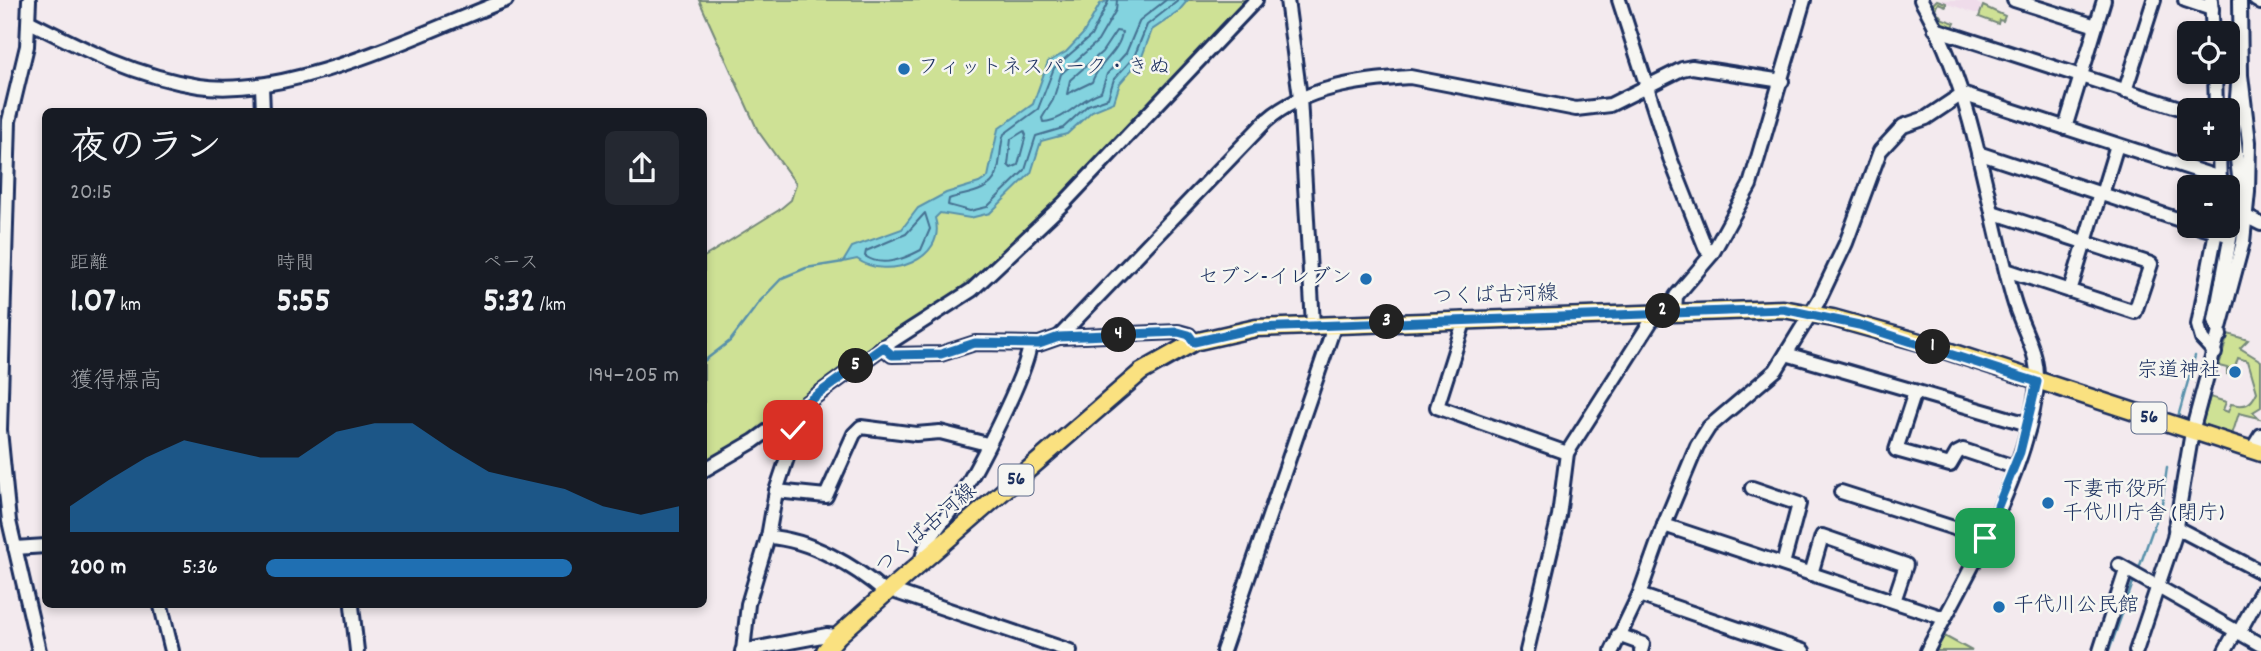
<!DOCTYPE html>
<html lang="ja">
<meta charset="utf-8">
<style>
:root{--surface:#171b24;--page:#242831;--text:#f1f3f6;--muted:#9ea1a6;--accent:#1f6fb2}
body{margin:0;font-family:Dekko,"Klee One",sans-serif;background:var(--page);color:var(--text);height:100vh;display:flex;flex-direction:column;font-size:26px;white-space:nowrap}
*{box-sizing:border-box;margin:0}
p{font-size:23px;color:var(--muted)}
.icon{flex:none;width:38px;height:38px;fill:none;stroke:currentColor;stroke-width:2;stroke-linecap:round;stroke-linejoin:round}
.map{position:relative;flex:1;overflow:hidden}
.drawer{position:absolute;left:42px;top:108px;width:665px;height:500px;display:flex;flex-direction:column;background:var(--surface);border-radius:10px;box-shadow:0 4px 10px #0003}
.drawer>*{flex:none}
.fabs{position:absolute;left:2177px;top:21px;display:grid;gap:14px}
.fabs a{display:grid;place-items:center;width:63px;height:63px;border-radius:10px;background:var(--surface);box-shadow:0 4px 10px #0003;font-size:35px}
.pin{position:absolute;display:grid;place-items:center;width:60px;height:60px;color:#fff;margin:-30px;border-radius:14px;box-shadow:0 4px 10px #0006}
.km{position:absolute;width:35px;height:35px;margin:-18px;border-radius:50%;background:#222;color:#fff;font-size:19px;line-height:35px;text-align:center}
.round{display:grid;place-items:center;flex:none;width:74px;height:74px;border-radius:10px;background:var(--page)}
.head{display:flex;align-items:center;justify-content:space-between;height:119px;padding:0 28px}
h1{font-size:38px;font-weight:800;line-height:52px}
.metrics{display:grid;grid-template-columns:repeat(3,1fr);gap:10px;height:119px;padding:7px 28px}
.metrics div{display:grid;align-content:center}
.metrics b{font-size:35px;font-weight:800}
.metrics small{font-size:19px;font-weight:400}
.metrics p{font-size:19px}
.chart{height:196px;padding:14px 28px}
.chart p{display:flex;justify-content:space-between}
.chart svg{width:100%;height:126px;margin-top:7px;fill:var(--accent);opacity:.7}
ul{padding:0 28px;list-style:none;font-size:23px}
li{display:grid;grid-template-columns:112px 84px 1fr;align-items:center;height:52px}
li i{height:18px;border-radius:9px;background:var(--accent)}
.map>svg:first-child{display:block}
.built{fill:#efdcea}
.green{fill:#cee195;stroke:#74887a;stroke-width:2}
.water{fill:#83d3df;stroke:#5991ab;stroke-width:2}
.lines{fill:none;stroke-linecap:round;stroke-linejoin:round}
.shore{stroke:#457192;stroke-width:2}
.stream{stroke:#5991ab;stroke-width:2.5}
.minor-casing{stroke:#1b2f5e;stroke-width:18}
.major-casing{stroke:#1b2f5e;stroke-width:21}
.minor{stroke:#f6f6f2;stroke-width:12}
.major{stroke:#fae180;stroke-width:16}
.route-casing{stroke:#fff;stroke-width:14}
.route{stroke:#1f6fb2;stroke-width:9}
.poi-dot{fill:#1f6fb2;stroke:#f6f6f2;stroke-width:2.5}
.labels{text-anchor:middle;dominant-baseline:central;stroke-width:5;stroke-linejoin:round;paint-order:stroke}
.shield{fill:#f6f6f2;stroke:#5d6b8a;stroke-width:2}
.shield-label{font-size:19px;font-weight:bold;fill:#1b2f5e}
.poi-label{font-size:21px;fill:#1b2f5e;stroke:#f6f6f2;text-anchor:start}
.street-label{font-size:21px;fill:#1b2f5e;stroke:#f6f6f2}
</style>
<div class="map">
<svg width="2261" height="651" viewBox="0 0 2261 651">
<rect width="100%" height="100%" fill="#f3eaee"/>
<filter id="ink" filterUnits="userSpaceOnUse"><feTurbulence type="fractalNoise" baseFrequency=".0143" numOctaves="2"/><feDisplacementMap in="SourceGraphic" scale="14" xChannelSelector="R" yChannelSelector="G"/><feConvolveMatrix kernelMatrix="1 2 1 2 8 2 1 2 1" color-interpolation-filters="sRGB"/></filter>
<g filter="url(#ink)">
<path class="built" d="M1927,0H1972L1982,6L1980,13H1974L1946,3H1932L1930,7Z"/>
<g class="green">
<path d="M699,0H1246C1160,92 1076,186 982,270C943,306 894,329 851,360C802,396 756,434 704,465V257L779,210L791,200L796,184L758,131Z"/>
<path d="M1937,0L1946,3V6L1938,3L1935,9L1943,19L1955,23L1951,31L1941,26L1931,6Z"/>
<path d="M1983,6L2005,16L2003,21L1999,20L1998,24L1979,17Z"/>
<path d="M2228,334L2248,340L2240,348L2261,361V407L2253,412L2259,418L2239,413L2232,435L2202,424L2210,397L2226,402L2223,410L2228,412L2231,404C2246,407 2251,405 2257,392L2248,361L2238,358L2234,370L2229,368L2227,375V368L2219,366Z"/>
<path d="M1937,632L1972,651H1927Z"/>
</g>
<path class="water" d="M1109,0H1188L1177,13L1152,30L1141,59L1120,83L1114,102L1092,111L1067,134L1041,141L1031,173L990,213L970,218L940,213L935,218C948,260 886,281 857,259L843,262L852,247L902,229L918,208L946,193L979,183L988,177L998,129L1033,104L1048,62L1066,52L1083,34L1100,4Z"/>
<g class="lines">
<g class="shore">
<path d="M1109,0L1091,36L1054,68L1038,109L1004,134C997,153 1005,179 982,189C972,194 960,195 949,199L948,205L970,211L987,207L1025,170L1036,136L1063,128L1088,105L1108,98L1114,79L1134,57L1147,25L1179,0"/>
<path d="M1117,0L1116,10L1098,41L1061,74L1053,100L1042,118L1043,122C1068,120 1078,99 1101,92L1107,74L1126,53L1140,20L1166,0"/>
<path d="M1116,31L1122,32C1120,52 1098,63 1092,82L1067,94L1070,80L1102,52Z"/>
<path d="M1024,131L1026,135L1018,165L1011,168L1008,165L1011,139Z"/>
<path d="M925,213L930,229L921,250C904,259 882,268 865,256L866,251L906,234Z"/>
</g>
<g class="stream">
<path d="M2217,0L2219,33"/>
<path d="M2222,72L2223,110"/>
<path d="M2225,149L2226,187"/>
<path d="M2210,294L2223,239"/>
<path d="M704,361L730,341L761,300L782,278L806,268L843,262"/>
<path d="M2178,417L2195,356"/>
<path d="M2138,571L2162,503L2167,467"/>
<path d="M2109,651L2135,577"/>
</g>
<g class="minor-casing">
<g id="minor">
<path d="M29,0L27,46L9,121L0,430L9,521L39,651"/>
<path d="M1287,0L1300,97L1313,325"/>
<path d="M1619,0L1670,158L1706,249L1712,254"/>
<path d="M1921,0C1974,91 1985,198 2013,298C2023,334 2042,353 2036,393C2024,478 1967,576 1927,651"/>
<path d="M2014,0L2096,26"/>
<path d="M2185,0L2212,9"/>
<path d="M2211,0L2213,33"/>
<path d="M2256,0L2261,3"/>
<path d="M30,22C85,50 138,77 199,86C291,99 420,33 506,0"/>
<path d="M1935,29L2189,111"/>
<path d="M2215,72L2216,110"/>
<path d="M262,86L263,112"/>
<path d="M2125,91L2154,0"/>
<path d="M2065,128L2104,0"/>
<path d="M2219,149L2220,187"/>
<path d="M1978,153L2189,223"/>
<path d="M2102,194L2117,145"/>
<path d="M1992,212L2151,264L2135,312L2006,270"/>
<path d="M2247,217L2261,224"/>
<path d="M2197,226L2224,234"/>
<path d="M2070,291L2100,193"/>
<path d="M1675,311L1676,296L1712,254L1750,185L1804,0"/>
<path d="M1465,319L1437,407L1567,453"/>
<path d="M2220,335L2215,320L2240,185L2234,134L2238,85"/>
<path d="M1059,337L1266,121C1304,87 1361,80 1410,77L1576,109L1610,105L1682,69L1692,67L1782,81"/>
<path d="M883,347L892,355L941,354L975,343L1039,344L1059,337L1178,332L1189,335L1194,342"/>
<path d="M2215,353L2202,339L2198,325L2217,226"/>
<path d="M1786,354L2028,424"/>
<path d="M1915,392L1896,450L1950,465L1957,453L1963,450L2014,467"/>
<path d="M2251,451L2261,435"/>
<path d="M704,470L754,441L883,347L972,290L1064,203L1256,0"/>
<path d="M1752,488L1799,504L1783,564"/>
<path d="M776,491L826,496L854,434L861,427L916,434L940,432L987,444"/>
<path d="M1841,492L1985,538"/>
<path d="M1664,525L1944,618"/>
<path d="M2175,527L2261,572"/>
<path d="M768,537C809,539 855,566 886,593"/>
<path d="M15,548L46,546"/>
<path d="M921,564C924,539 943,523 956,503C975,473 1026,377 1030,344"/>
<path d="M2119,565L2261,645"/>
<path d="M1811,574L1822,536L1906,565L1894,601"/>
<path d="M890,590L1070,651"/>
<path d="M1639,595L1803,651"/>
<path d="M161,606L172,651"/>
<path d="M352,606L357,651"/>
<path d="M2239,632L2261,592"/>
<path d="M1618,635L1643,644L1641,651"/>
<path d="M742,651L827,635L838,636"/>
<path d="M743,651L748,604L768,537L776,491L794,437L788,416"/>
<path d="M1223,651L1335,324"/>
<path d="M1527,651L1559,516L1567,453L1657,312"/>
<path d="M1612,651L1639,595L1664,525L1697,446L1709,427L1776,370L1819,300L1846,243L1880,151L1903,126L1926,118L1962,94L2220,178"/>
<path d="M2100,651L2126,570"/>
<path d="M2136,651L2174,538L2192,432L2243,242L2248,192L2249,142L2241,75L2240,0"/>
<path d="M2225,651L2236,631"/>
</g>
</g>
<g class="major-casing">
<path id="major" d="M825,651L838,636L886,593L1141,372L1194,342L1256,328L1783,309L1833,318L1923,343L2261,453"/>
</g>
<use href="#minor" class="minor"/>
<use href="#major" class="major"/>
</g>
</g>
<g class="lines" filter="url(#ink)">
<g class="route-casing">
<path id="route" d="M793,430L788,416L883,347L892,355L941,354L975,343L1039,344L1059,337L1178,332L1189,335L1194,342L1256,328L1783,309L1859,325L2037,382L2020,452L1985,538"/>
</g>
<use href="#route" class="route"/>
</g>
<g class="poi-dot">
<circle cx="904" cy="69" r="7"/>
<circle cx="1366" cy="279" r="7"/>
<circle cx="2235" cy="372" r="7"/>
<circle cx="2048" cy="503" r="7"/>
<circle cx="1999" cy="607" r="7"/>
</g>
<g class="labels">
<g class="shield">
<rect x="2131.5" y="402.5" width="35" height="31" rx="5"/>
<rect x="998.5" y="464.5" width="35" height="31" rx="5"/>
</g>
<g class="shield-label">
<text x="2149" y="418">56</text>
<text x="1016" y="480">56</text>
</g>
<g class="poi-label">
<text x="918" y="69">フィットネスパーク・きぬ</text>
<text x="1352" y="279" text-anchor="end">セブン-イレブン</text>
<text x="2221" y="372" text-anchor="end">宗道神社</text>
<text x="2062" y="491">下妻市役所<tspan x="2062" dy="24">千代川庁舎 (閉庁)</tspan></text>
<text x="2013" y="607">千代川公民館</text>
</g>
<g class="street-label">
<text transform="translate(1495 297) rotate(-2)">つくば古河線</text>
<text transform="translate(927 530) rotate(-41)">つくば古河線</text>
</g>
</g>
</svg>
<div class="fabs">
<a><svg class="icon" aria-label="locate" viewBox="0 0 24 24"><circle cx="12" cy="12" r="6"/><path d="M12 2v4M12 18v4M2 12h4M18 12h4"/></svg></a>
<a>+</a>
<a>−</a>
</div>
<div class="pin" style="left:1985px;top:538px;background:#1e9e55"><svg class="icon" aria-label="arrive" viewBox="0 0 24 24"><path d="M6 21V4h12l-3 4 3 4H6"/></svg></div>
<div class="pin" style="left:793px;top:430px;background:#d93025"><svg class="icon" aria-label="check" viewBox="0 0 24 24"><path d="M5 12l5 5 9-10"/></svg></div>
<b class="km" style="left:1933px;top:347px">1</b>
<b class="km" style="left:1663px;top:311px">2</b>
<b class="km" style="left:1387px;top:322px">3</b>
<b class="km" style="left:1119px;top:335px">4</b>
<b class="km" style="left:856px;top:366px">5</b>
<section class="drawer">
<div class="head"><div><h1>夜のラン</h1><p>20:15</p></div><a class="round"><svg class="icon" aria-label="share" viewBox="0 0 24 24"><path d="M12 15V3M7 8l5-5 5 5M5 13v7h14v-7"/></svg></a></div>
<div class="metrics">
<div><p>距離</p><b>1.07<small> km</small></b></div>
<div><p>時間</p><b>5:55</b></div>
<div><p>ペース</p><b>5:32<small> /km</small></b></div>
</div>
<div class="chart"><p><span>獲得標高</span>194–205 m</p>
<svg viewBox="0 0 160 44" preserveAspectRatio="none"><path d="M0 44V35L10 26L20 18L30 12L40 15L50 18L60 18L70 9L80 6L90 6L100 15L110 23L120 26L130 29L140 35L150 38L160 35V44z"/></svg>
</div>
<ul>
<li><b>200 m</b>5:36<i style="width:74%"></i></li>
</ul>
</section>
</div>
